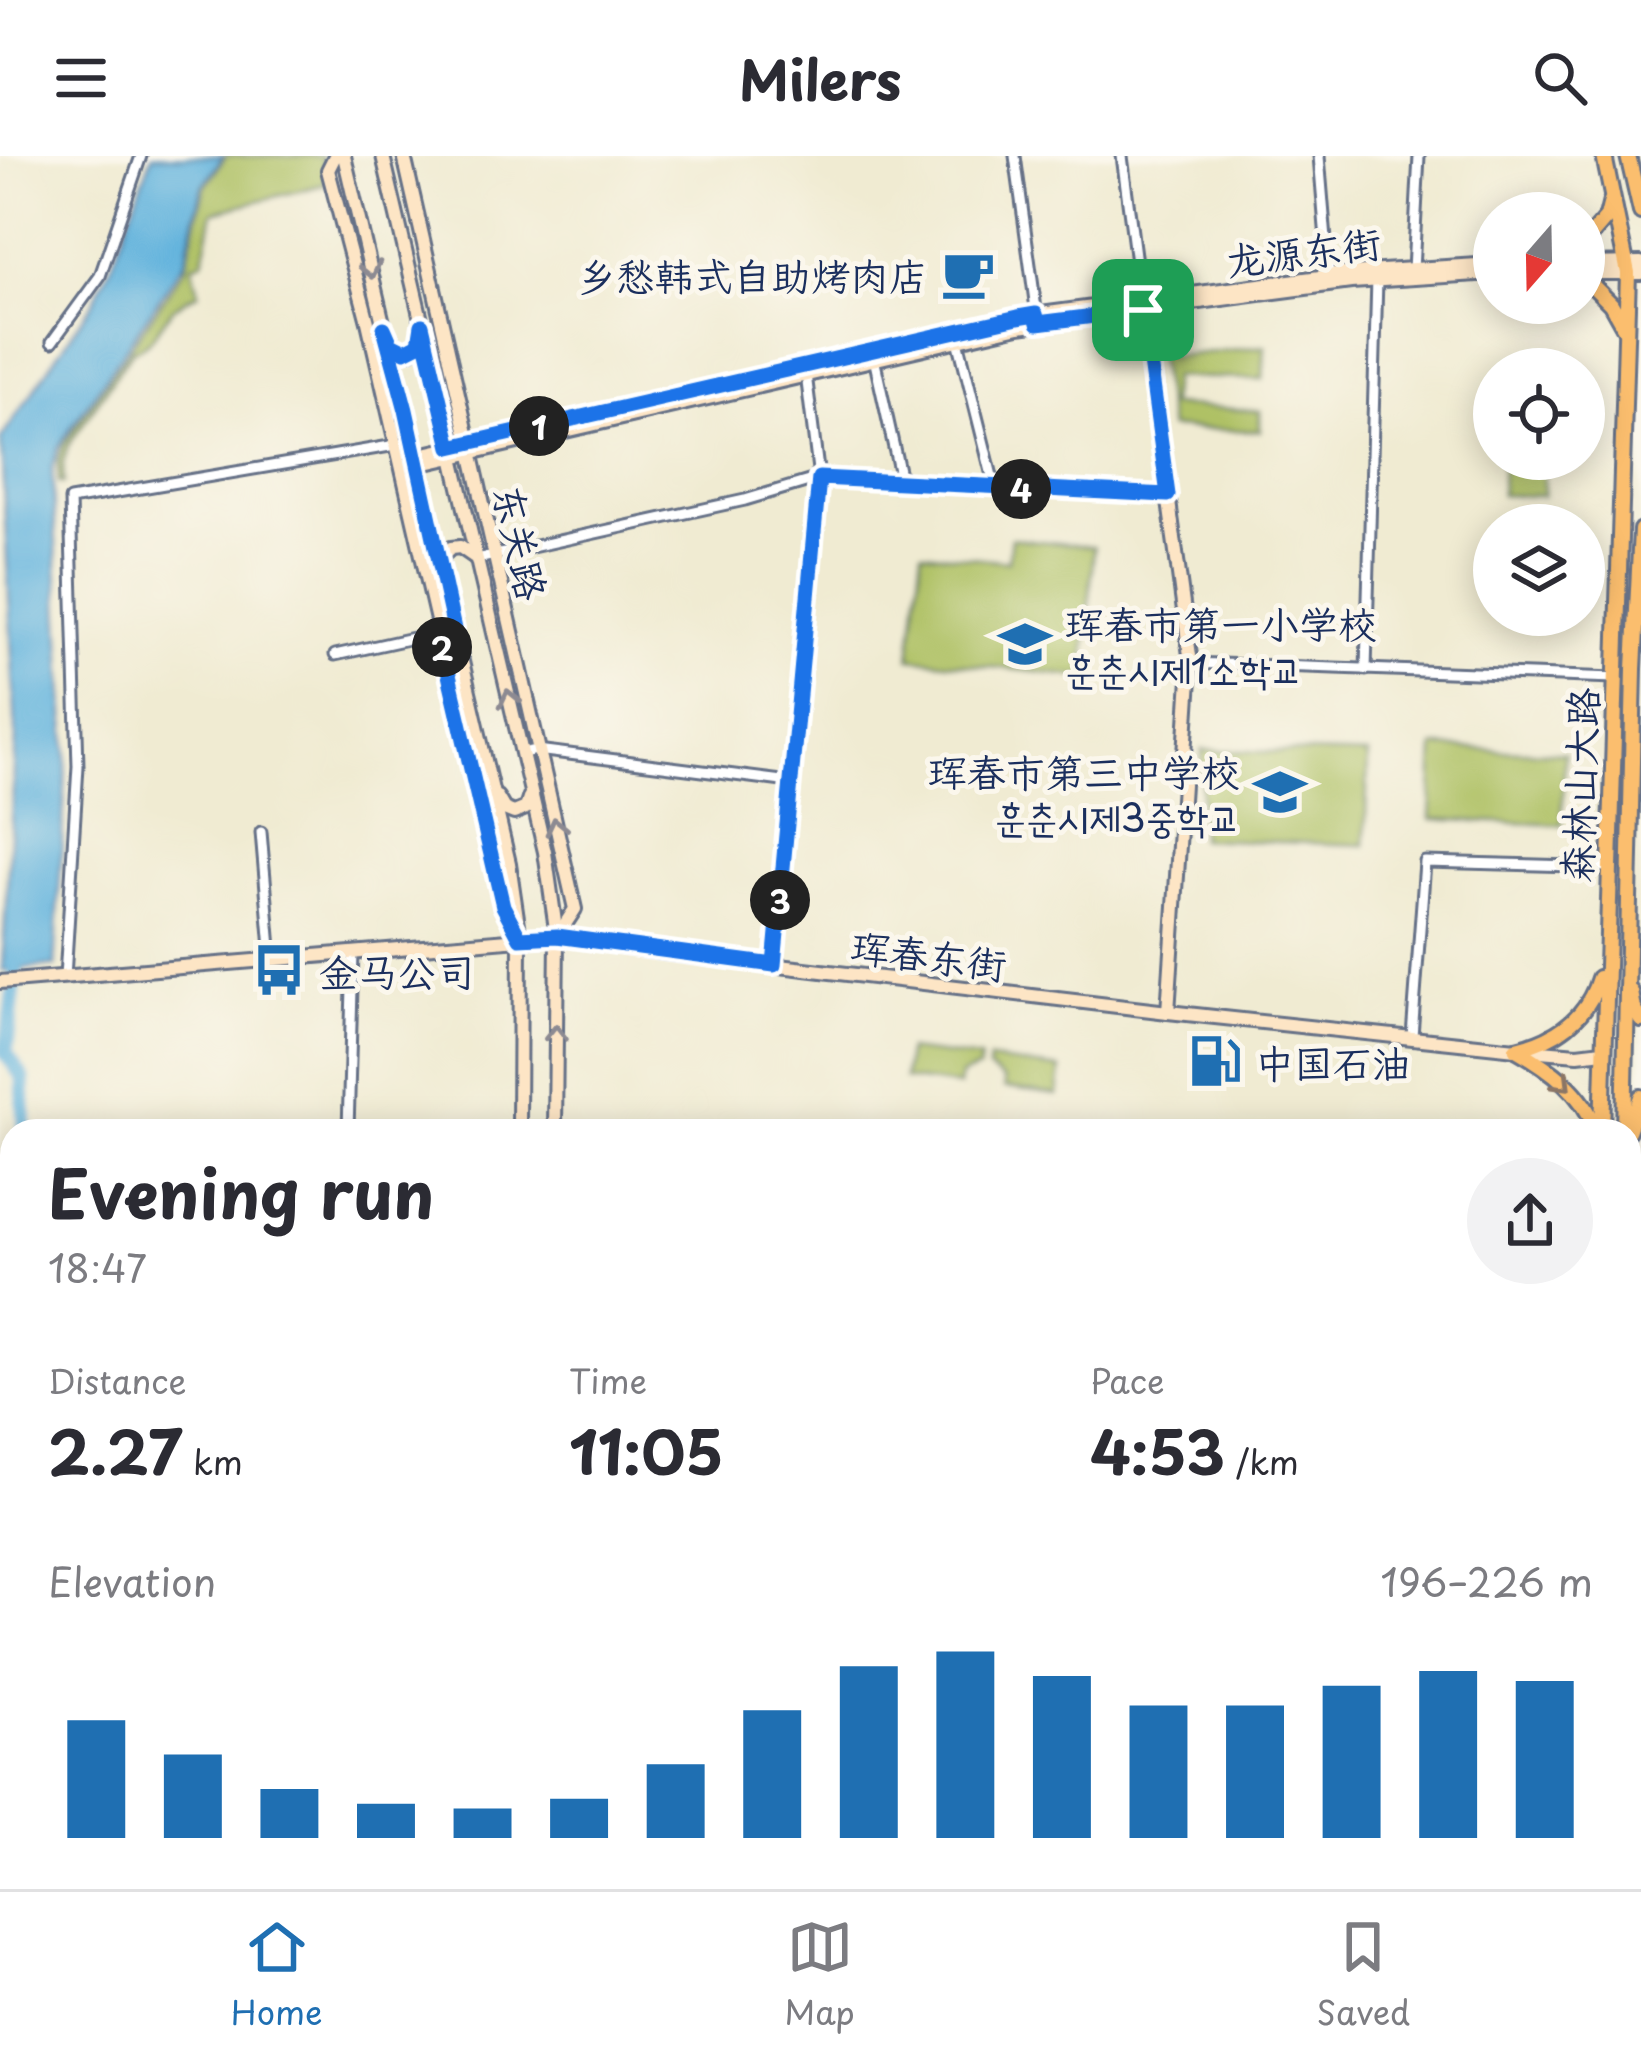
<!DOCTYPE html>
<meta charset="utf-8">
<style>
:root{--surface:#fff;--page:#f2f2f3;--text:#2b2b33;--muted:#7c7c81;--line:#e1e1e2;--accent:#1f6fb2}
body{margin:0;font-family:"Playpen Sans","LXGW WenKai TC","Poor Story",sans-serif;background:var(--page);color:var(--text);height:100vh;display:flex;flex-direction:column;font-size:45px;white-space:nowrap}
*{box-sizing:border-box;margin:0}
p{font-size:39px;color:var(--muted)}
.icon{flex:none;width:66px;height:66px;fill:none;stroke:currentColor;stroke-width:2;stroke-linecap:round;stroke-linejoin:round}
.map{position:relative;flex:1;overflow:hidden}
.side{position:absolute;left:0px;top:963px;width:1641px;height:771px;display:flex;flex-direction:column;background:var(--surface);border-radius:36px 36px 0 0;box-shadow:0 6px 30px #0003}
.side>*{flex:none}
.needle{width:78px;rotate:200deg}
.fabs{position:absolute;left:1473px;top:36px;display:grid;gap:24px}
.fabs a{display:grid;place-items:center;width:132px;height:132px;border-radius:50%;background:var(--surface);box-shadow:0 6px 30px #0003;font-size:60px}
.pin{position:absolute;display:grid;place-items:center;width:102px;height:102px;color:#fff;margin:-51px;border-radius:24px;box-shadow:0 6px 18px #0006}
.km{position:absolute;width:60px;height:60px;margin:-30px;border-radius:50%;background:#222;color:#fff;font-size:33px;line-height:60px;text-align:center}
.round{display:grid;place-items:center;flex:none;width:126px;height:126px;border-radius:63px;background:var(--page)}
.summary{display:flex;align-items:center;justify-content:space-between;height:204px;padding:0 48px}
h1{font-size:66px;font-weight:700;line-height:90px}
.figures{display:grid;grid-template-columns:repeat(3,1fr);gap:18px;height:204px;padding:12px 48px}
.figures div{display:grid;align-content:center}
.figures b{font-size:60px;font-weight:700}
.figures small{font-size:33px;font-weight:400}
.figures p{font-size:33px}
.chart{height:336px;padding:24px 48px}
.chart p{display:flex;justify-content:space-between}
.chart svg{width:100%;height:216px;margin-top:12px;stroke:var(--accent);stroke-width:6}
header{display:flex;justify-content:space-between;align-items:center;height:156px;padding:0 48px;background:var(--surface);font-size:54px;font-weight:700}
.dock{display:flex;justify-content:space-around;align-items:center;height:168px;border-top:3px solid var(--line);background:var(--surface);font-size:33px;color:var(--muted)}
.dock a{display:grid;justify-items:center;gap:6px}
.dock .active{color:var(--accent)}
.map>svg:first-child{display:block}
.green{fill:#afc165;stroke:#657862;stroke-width:3}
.water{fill:#62b3dd;stroke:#3e719e;stroke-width:3}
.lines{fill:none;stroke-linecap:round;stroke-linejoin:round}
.river{stroke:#62b3dd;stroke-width:15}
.street-casing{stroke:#667187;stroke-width:15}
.secondary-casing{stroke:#667187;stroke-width:18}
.primary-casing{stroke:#667187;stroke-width:20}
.highway-casing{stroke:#667187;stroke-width:21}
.street{stroke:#fff;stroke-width:9}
.secondary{stroke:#fde5c5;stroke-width:12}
.primary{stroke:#fbbe6e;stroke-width:14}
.highway{stroke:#fbbe6e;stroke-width:15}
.oneway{stroke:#8c8a92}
.oneway2{stroke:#8b7666}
.route-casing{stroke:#fff;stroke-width:24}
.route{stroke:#1a73e8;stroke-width:15}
.labels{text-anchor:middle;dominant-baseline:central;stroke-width:10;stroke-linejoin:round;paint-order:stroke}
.street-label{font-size:39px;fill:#1b2f5e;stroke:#fbf7ec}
.poi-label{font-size:39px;fill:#1b2f5e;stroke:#fbf7ec;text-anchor:start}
</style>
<header><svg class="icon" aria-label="menu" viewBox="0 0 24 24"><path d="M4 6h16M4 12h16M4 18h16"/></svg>Milers<svg class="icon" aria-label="search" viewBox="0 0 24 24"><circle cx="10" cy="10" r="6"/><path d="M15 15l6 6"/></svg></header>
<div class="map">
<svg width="1641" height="1733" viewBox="0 0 1641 1733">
<rect width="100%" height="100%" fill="#fbf7ec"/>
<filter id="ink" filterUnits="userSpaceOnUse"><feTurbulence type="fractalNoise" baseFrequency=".00833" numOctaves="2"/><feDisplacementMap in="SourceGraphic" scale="24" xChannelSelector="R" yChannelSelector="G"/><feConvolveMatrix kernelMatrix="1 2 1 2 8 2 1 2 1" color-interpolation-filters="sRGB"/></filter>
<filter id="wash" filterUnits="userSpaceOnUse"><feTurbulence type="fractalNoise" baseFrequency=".004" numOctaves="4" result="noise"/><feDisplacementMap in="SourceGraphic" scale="48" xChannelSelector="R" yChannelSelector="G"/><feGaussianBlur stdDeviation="2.7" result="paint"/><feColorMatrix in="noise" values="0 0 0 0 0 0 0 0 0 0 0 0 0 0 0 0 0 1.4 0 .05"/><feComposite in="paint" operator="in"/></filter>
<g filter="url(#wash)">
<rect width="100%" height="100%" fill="#f0ebd2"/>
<g class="green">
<path d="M226,0H322L326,28L213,56L203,105L192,109L199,137C160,150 161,187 133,194L68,290L63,307L64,327H59L58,305L63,289L185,112L204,33Z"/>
<path d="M1164,172L1168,201L1265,190L1263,223L1172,221L1169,249L1260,255V275L1169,272L1154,173Z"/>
<path d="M1502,303H1544L1543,340L1501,339Z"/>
<path d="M1011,382L1094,391L1083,521L910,502L922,396L1008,405Z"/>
<path d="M1434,591L1565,597L1562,669L1431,663Z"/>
<path d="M1202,594L1368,599L1365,689L1200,683Z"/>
<path d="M907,894L980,903L979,913L960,920L959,930L904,923Z"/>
<path d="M989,904L1061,913L1058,939L1004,932V924L988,913Z"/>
</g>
<path class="water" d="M152,0H223L202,31L185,105L58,291L52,313L67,596L55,810L2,815L16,580L1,283L93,146L112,108Z"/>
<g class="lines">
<g class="river">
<path d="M16,816L6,897L23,922L25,975"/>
<path d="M120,1733L121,1722"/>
</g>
</g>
</g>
<g filter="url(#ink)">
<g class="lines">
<g class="street-casing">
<g id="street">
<path d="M1015,0L1037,160"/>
<path d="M1122,0L1141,145"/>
<path d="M1319,0L1329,120"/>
<path d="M1413,114L1419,0"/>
<path d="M958,184L995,332"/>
<path d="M52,186L100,120L141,0"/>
<path d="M874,202L902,328"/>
<path d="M477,403L745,344L819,322L1168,339"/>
<path d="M335,499L454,473"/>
<path d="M1191,507L1615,522"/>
<path d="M1366,514L1377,123"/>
<path d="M522,597L537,594L790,626"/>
<path d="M261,676L272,804"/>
<path d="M774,809L819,322L806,218"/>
<path d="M65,821L78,610L70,344L402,288"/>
<path d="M1412,880L1425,706L1608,711"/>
<path d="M348,975L353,796"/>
</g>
</g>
<g class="secondary-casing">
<g id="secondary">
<path d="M335,0L328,14L368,166L503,750L514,771"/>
<path d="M344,0L509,707L520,782L519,975"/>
<path d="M383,0L545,696L557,780L555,975"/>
<path d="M404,0L575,753L558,779"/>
<path d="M1584,108L1641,107"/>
<path d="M1584,117H1641"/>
<path d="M1142,147L1191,507L1168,856"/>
<path d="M390,184L400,194L411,195L419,189L423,174"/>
<path d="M416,300L1018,161L1350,117L1494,108"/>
<path d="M418,309L1019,170L1351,126L1494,117"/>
<path d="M441,410L442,400L451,392L460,391L476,402"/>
<path d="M497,641L504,653L514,657L526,652L530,640"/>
<path d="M0,826L557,780L661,796L1168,856L1516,893L1578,898L1603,895"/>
<path d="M1629,1262H1641"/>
<path d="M1311,1733L1455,1724"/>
</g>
</g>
<g class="primary-casing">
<g id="primary">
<path d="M1628,0L1641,56"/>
<path d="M1584,88L1607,61L1611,45"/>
<path d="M1584,121L1611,148L1625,173"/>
<path d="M1631,836L1634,853L1641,864"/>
<path d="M1516,893C1555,884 1587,862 1599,822"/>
<path d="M1516,893C1551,913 1583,936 1597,975"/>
<path d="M1602,975L1628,117L1604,0"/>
<path d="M1624,975L1634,513L1641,374"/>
<path d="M1628,975L1641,941"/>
<path d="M1597,1733V1722"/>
<path d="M1618,1733V1722"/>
</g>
</g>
<g class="highway-casing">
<g id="highway">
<path d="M1629,1671L1641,1693"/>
<path d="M1455,1724L1513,1722"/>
<path d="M545,1726L547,1733"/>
<path d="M509,1733L512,1726"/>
<path d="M1515,1733L1544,1722"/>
</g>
</g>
<use href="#street" class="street"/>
<use href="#secondary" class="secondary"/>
<use href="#primary" class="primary"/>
<use href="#highway" class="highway"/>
</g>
<defs><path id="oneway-chevron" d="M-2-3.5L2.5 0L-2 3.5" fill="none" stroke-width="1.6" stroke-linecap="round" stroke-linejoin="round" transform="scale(3)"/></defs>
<g class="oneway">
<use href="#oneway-chevron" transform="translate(371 114) rotate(77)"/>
<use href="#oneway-chevron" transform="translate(509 542) rotate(-103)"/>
<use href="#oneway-chevron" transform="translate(556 670) rotate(-103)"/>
<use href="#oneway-chevron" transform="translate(556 877) rotate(-89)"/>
</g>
<use class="oneway2" href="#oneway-chevron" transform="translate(1563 927) rotate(45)"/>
</g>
<g class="lines" filter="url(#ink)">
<g class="route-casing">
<path id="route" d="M1143,154L1168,339L819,322L774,809L557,780L520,782L503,750L439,476L454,473L406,254L384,172L391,188L405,195L419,188L422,169L451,291L1018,161L1036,158L1038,167Z"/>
</g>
<use href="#route" class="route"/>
</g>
<defs>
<g id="cafe-bare" transform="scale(4.14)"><path d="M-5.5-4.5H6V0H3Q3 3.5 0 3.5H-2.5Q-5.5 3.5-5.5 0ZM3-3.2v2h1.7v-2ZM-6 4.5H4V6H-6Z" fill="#1f6fb2" stroke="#fbf7ec" stroke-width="2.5" paint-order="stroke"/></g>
<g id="school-bare" transform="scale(4.14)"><path d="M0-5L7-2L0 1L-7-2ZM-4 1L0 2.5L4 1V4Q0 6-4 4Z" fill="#1f6fb2" stroke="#fbf7ec" stroke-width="2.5" paint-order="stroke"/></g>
<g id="bus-bare" transform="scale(4.14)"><path d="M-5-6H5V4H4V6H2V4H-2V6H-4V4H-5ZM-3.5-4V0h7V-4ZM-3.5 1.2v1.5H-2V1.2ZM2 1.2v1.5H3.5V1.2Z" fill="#1f6fb2" stroke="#fbf7ec" stroke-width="2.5" paint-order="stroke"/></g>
<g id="fuel-bare" transform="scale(4.14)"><path d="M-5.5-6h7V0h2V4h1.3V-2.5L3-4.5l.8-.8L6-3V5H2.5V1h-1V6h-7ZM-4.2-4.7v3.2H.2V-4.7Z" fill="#1f6fb2" stroke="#fbf7ec" stroke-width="2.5" paint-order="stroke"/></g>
</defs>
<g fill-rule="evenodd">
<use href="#cafe-bare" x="968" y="118"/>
<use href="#school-bare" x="1025" y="488"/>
<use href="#school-bare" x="1280" y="636"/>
<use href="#bus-bare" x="279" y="814"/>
<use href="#fuel-bare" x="1215" y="905"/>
</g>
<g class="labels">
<g class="street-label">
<text transform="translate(1303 94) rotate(-7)">龙源东街</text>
<text transform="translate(522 386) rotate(77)">东关路</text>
<text transform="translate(1578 629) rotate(-88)">森林山大路</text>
<text transform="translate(929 798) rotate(7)">珲春东街</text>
</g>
<g class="poi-label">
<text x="928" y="118" text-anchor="end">乡愁韩式自助烤肉店</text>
<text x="1065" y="466">珲春市第一小学校<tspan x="1065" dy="45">훈춘시제1소학교</tspan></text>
<text x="1240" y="614" text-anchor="end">珲春市第三中学校<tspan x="1240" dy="45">훈춘시제3중학교</tspan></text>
<text x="319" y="814">金马公司</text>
<text x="1255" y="905">中国石油</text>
</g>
</g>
</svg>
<div class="fabs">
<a><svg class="needle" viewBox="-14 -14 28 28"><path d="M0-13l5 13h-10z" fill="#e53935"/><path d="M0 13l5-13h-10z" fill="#7c7c81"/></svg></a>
<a><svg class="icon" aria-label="locate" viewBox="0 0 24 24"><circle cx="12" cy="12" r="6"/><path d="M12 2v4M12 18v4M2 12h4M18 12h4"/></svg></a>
<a><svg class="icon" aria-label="layers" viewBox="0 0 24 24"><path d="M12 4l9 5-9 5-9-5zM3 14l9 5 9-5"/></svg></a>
</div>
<div class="pin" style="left:1143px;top:154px;background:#1e9e55"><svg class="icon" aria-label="arrive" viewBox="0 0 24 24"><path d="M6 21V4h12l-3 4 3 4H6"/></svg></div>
<b class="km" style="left:539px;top:270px">1</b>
<b class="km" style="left:442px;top:491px">2</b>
<b class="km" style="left:780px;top:744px">3</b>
<b class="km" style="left:1021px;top:333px">4</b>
<section class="side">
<div class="summary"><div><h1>Evening run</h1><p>18:47</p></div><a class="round"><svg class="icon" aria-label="share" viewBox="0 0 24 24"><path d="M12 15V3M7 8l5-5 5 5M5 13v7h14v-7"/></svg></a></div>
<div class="figures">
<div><p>Distance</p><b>2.27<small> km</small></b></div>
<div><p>Time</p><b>11:05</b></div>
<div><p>Pace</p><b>4:53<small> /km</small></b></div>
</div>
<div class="chart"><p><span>Elevation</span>196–226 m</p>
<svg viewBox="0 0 160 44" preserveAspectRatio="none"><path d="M5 44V20M15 44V27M25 44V34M35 44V37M45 44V38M55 44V36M65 44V29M75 44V18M85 44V9M95 44V6M105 44V11M115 44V17M125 44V17M135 44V13M145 44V10M155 44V12"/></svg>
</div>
</section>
</div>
<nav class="dock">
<a class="active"><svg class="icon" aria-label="home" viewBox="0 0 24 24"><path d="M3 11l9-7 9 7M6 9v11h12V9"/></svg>Home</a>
<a><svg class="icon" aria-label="map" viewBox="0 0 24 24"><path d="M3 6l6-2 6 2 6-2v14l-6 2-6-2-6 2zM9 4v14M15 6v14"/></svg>Map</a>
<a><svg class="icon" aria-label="saved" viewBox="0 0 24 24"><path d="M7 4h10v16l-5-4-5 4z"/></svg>Saved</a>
</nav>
